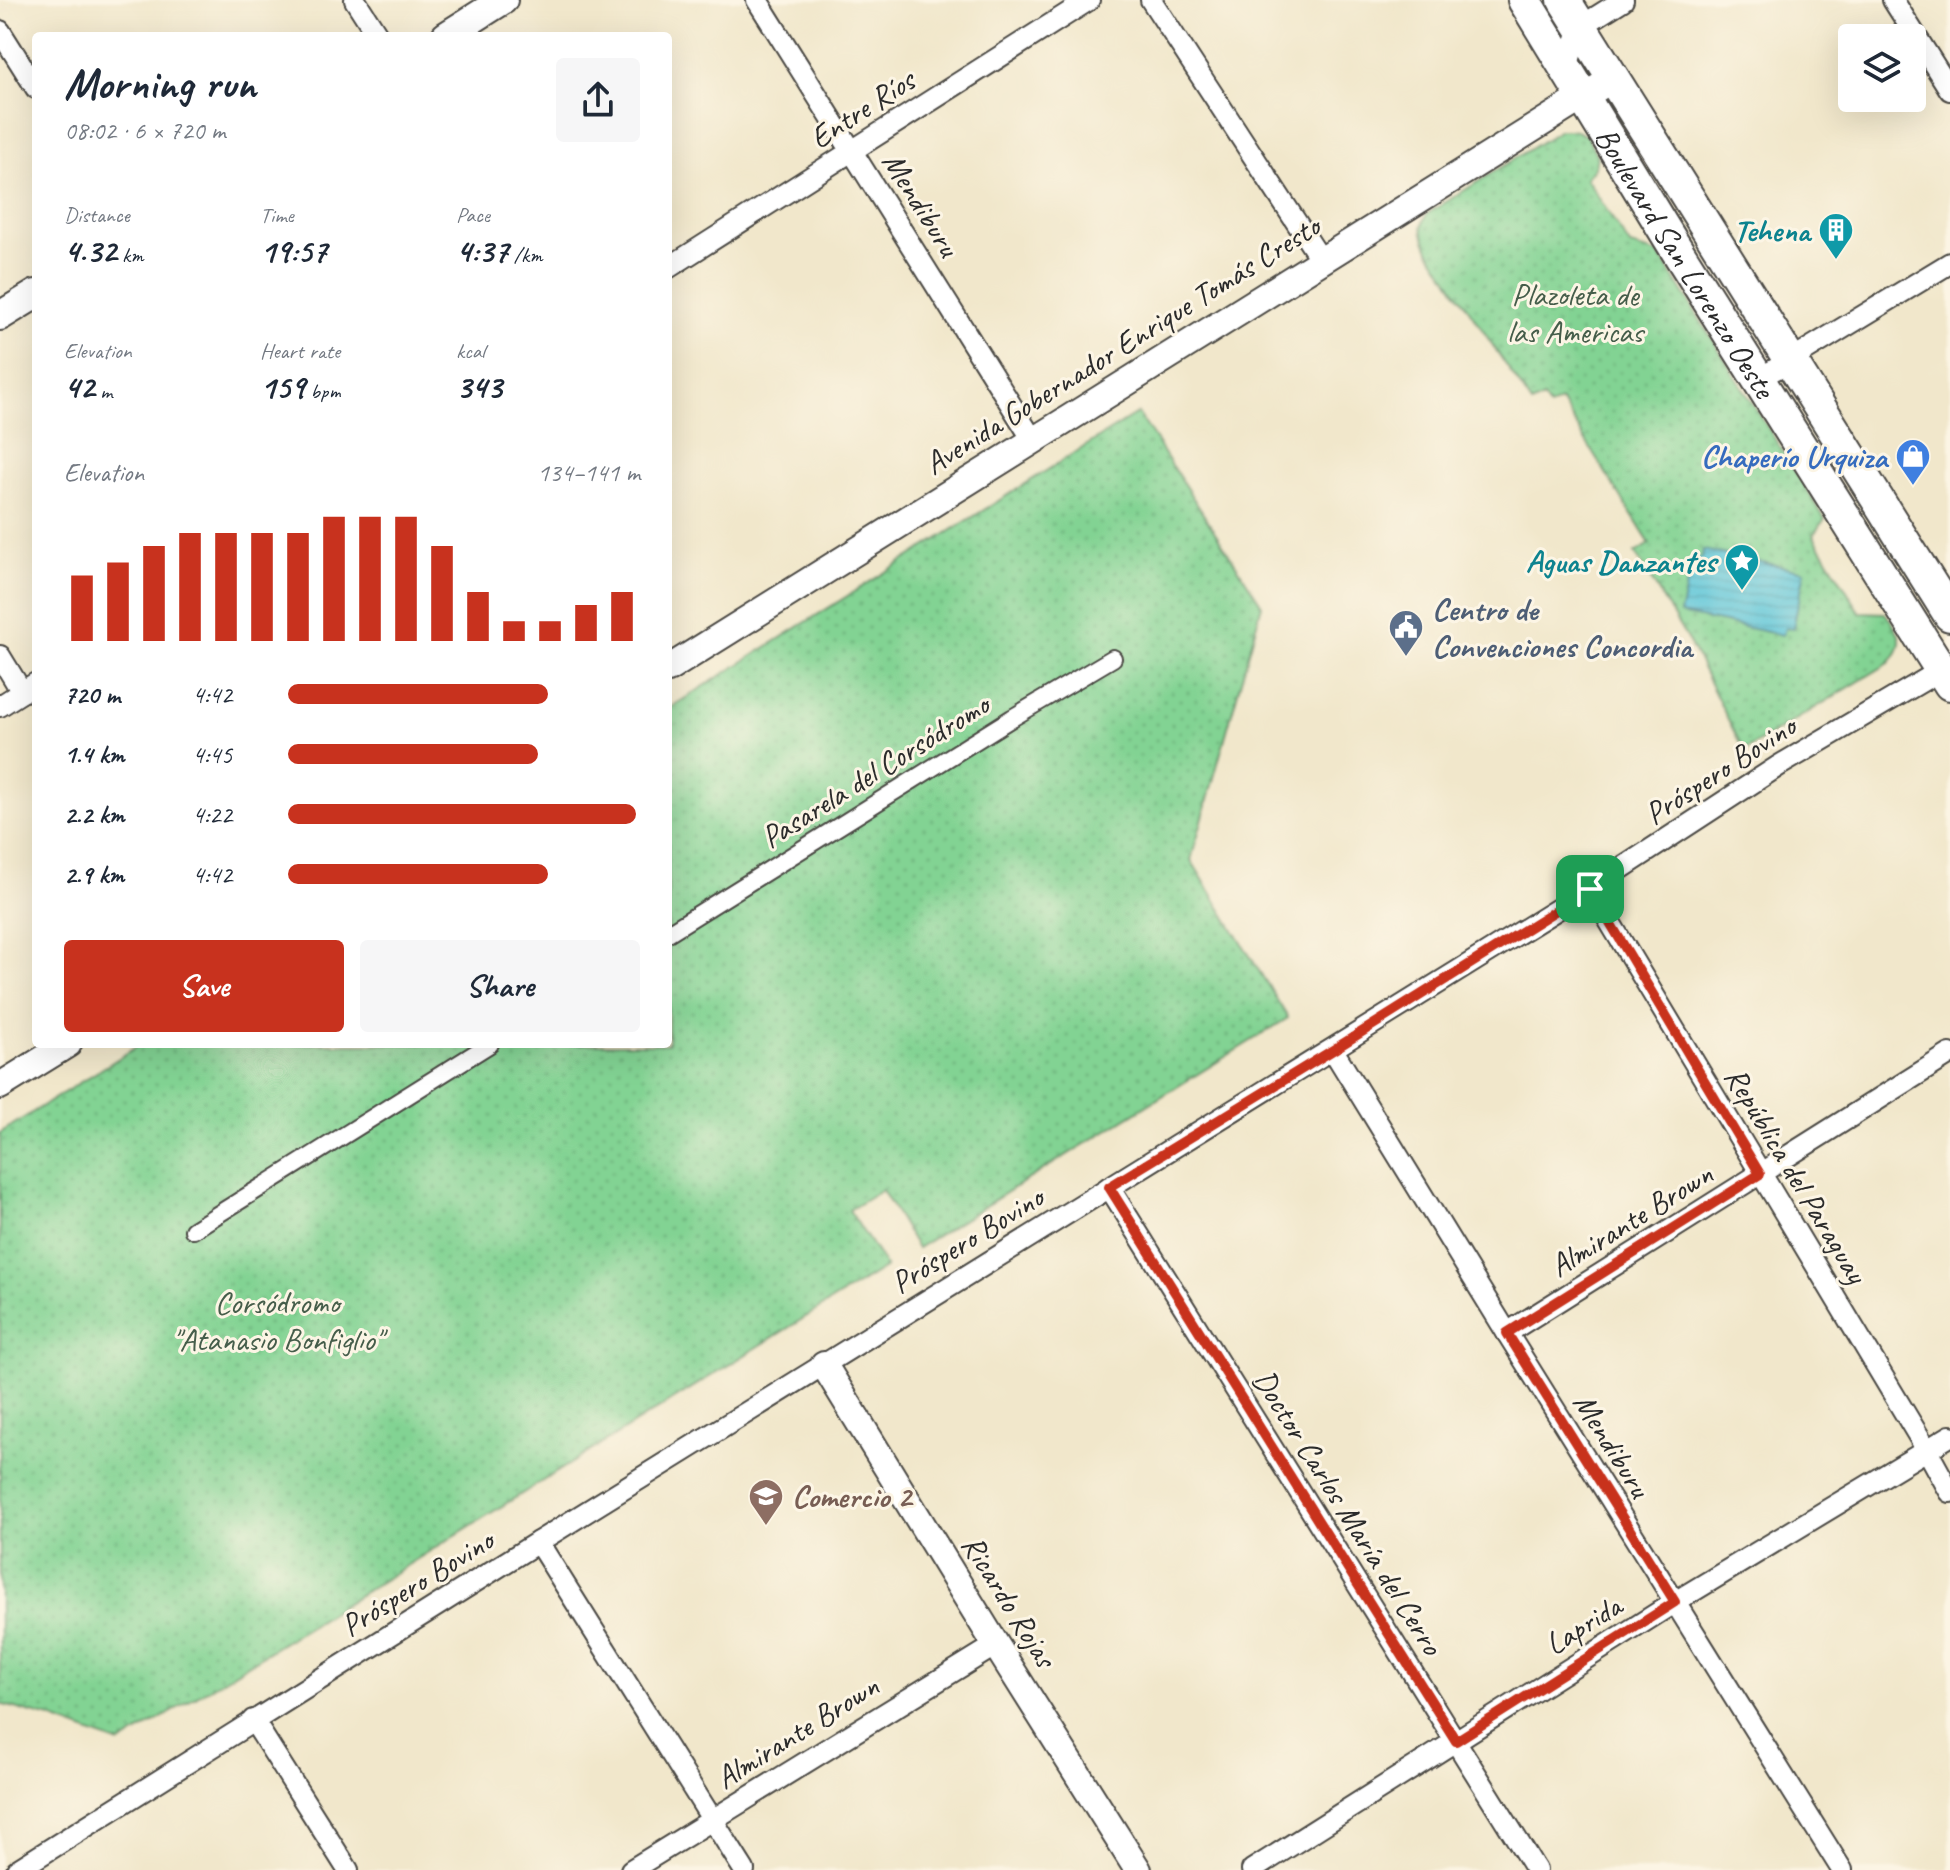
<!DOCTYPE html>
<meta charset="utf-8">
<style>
:root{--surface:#fff;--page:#f6f6f7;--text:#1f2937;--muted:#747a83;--accent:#c8321e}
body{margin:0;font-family:Caveat,sans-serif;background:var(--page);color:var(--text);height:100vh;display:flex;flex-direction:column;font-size:30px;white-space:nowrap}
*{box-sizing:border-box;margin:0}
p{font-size:26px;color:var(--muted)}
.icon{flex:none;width:44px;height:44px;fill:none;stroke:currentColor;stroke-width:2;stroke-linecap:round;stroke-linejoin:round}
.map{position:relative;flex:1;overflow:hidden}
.details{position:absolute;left:32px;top:32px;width:640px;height:1016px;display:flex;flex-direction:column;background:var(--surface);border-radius:8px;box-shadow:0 8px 32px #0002}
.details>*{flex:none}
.fabs{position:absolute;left:1838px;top:24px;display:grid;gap:16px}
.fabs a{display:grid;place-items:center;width:88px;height:88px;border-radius:8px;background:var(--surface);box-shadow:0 8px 32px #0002;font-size:40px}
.pin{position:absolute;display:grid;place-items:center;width:68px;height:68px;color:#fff;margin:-34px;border-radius:16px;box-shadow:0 4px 12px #0006}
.round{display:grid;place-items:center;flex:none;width:84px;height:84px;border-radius:8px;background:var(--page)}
.overview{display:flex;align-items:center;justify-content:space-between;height:136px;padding:0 32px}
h1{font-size:44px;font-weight:700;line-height:60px}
.stats{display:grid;grid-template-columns:repeat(3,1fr);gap:12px;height:136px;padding:8px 32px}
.stats div{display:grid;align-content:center}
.stats b{font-size:34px;font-weight:700}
.stats small{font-size:22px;font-weight:400}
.stats p{font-size:22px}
.chart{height:224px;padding:16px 32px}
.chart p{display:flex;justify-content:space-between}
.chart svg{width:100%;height:144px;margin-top:8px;stroke:var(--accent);stroke-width:6}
.cta{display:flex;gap:16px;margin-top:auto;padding:16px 32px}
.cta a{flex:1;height:92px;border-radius:8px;background:var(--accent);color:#fff;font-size:32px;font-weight:700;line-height:92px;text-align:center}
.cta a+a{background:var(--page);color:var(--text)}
ul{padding:0 32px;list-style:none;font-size:26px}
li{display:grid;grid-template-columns:128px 96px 1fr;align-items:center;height:60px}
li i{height:20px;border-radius:10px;background:var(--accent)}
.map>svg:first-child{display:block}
.park{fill:url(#park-dots);stroke:#567f5f;stroke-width:2}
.water{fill:url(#water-rules);stroke:#447882;stroke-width:2}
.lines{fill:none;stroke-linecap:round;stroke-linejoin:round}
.pedestrian-casing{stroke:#494743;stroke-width:20}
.minor-casing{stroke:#494743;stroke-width:24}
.tertiary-casing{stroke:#494743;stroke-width:30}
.secondary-casing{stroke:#494743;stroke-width:32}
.primary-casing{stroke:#494743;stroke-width:36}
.pedestrian{stroke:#fff;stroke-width:16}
.minor{stroke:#fff;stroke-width:20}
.tertiary{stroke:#fff;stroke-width:26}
.secondary{stroke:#fff;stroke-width:28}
.primary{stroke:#fff;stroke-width:32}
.route-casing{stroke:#fff;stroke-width:16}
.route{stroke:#c8321e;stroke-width:10}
.labels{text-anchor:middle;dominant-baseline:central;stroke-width:6;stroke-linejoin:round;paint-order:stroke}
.street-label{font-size:32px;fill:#2b2b2b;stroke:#fcf5e5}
.culture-label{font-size:32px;font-weight:bold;fill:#0d838f;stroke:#fcf5e5;text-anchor:end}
.park-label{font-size:32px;fill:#455d4a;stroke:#fcf5e5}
.shop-label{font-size:32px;font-weight:bold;fill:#366cbe;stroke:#fcf5e5;text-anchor:end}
.service-label{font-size:32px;font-weight:bold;fill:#4e5e75;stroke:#fcf5e5;text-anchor:start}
.education-label{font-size:32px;font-weight:bold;fill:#785e54;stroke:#fcf5e5;text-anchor:start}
</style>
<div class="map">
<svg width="1950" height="1870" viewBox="0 0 1950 1870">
<defs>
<pattern id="park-dots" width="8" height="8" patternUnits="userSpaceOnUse" patternTransform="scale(2)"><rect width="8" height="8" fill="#82d393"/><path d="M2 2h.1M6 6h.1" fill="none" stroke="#70b57f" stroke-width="1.8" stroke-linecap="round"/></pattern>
<pattern id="water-rules" width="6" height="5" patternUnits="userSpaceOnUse" patternTransform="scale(2)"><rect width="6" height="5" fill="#5dc6d9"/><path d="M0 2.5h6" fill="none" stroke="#51aaba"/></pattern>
</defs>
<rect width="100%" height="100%" fill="#fcf5e5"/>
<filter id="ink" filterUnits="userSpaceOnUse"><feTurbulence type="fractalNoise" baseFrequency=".0125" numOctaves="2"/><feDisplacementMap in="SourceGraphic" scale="16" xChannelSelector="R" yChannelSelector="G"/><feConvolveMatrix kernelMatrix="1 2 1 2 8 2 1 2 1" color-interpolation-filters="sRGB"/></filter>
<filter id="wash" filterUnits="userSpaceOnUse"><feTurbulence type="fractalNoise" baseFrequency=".006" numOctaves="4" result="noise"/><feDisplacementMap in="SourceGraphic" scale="32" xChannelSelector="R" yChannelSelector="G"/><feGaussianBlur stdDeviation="1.8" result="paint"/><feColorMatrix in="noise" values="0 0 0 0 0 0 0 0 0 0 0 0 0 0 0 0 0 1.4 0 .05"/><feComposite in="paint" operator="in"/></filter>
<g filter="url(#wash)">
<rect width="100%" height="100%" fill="#f1e7cb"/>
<g class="park">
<path d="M1560,130H1574L1587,136L1597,156L1595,167L1586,178L1630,246L1659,254L1825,519L1813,535L1860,612L1885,613C1900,633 1908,642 1889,663L1744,751L1690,644L1635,553L1650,544L1561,401L1549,407L1543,398L1532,404L1429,250C1424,237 1418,227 1427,214Z"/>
<path d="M1138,413L1262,605L1191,860L1288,1018L917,1248L882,1190L849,1210L886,1267L120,1744L50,1718L0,1704V1133L141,1044H668V709Z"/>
</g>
<path class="water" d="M1703,550L1805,571L1793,629L1785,628L1783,635L1680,614L1692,559L1702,558Z"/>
</g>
<g filter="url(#ink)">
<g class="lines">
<g class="pedestrian-casing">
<g id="pedestrian">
<path d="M668,933L1012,718L1113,658"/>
<path d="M193,1230L490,1044"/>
</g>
</g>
<g class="minor-casing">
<g id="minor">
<path d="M355,0L378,36"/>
<path d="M757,0L1033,440"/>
<path d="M1151,0L1321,260"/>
<path d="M1893,0L1950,90"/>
<path d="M0,31L36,88"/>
<path d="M1566,70L1580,27L1623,0"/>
<path d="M668,268L1089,0"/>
<path d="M1759,379L1950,263"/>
<path d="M0,656L22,692"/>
<path d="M0,706L36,683"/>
<path d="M1590,889L1927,1450L1950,1492"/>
<path d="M1333,1050L1507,1333L1842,1870"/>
<path d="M1109,1187L1536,1870"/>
<path d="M1507,1333L1950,1054"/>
<path d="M538,1542L744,1870"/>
<path d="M253,1720L348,1870"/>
<path d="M17,1870L538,1542L1590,889L1780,765L1948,666"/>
<path d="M631,1870L996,1645"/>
<path d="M1252,1870L1675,1602L1950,1436"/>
</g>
</g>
<g class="tertiary-casing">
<g id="tertiary">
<path d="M668,669L1612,79"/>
<path d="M0,1086L68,1044"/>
<path d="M824,1365L996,1645L1138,1870"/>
</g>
</g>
<g class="secondary-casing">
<g id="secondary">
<path d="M446,36L503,0"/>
<path d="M0,316L36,294"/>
</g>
</g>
<g class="primary-casing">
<g id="primary">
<path id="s1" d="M1524,0L1673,244L1950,684"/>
<path d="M1564,0L1950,615"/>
</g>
</g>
<use href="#pedestrian" class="pedestrian"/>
<use href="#minor" class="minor"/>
<use href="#tertiary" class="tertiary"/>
<use href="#secondary" class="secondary"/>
<use href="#primary" class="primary"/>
</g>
</g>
<g class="lines" filter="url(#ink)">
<g class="route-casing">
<path id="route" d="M1590,889L1760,1174L1507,1333L1675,1602L1456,1741L1109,1187L1333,1050Z"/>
</g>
<use href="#route" class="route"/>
</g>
<defs>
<g id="building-pin" transform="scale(1.8)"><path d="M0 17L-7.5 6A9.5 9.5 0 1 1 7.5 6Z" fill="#0f9aa8" stroke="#fcf5e5"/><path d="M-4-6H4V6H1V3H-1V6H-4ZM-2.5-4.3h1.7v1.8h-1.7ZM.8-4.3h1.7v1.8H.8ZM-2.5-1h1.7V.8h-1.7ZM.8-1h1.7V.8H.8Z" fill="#fff"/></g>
<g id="shop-pin" transform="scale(1.8)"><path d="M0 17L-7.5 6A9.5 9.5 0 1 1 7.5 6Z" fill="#3f7fe0" stroke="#fcf5e5"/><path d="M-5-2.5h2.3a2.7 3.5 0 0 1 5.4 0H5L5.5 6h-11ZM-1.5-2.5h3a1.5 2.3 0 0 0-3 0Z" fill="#fff"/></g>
<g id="sight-pin" transform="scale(1.8)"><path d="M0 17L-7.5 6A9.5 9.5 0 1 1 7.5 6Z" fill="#0f9aa8" stroke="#fcf5e5"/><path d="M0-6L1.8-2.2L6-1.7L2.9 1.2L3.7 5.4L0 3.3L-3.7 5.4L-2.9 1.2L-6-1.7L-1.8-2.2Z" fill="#fff"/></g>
<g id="civic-pin" transform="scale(1.8)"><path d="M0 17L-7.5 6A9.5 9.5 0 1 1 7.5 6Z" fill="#5c6f8a" stroke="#fcf5e5"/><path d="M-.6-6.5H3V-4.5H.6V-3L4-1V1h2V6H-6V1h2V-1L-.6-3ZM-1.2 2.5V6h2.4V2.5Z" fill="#fff"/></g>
<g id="school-pin" transform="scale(1.8)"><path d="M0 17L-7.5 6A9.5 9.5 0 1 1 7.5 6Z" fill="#8d6e63" stroke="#fcf5e5"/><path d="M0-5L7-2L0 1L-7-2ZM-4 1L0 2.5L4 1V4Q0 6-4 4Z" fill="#fff"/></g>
</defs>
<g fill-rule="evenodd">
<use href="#building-pin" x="1836" y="230"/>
<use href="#shop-pin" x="1913" y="456"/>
<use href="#sight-pin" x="1742" y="561"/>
<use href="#civic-pin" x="1406" y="627"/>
<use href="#school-pin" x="766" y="1496"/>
</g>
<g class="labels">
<g class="street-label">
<text transform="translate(862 109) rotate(-33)">Entre Ríos</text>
<text transform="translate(921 204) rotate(58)">Mendiburu</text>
<text stroke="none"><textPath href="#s1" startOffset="308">Boulevard San Lorenzo Oeste</textPath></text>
<text transform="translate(1122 345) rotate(-32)">Avenida Gobernador Enrique Tomás Cresto</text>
<text transform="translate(1720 770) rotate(-33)">Próspero Bovino</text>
<text transform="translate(875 771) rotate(-32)">Pasarela del Corsódromo</text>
<text transform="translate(1796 1175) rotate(59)">República del Paraguay</text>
<text transform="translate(1631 1220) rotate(-32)">Almirante Brown</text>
<text transform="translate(967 1240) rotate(-32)">Próspero Bovino</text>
<text transform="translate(1612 1445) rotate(58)">Mendiburu</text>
<text transform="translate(1348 1512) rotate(58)">Doctor Carlos María del Cerro</text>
<text transform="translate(417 1583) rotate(-32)">Próspero Bovino</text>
<text transform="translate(1009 1601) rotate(58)">Ricardo Rojas</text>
<text transform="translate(1583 1625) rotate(-32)">Laprida</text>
<text transform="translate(797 1732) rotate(-32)">Almirante Brown</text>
</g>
<g class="culture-label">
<text x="1810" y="230">Tehena</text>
<text x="1716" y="561">Aguas Danzantes</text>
</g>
<g class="park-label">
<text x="1575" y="294">Plazoleta de<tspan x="1575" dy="37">las Americas</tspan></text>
<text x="277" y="1302">Corsódromo<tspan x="277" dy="37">"Atanasio Bonfiglio"</tspan></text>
</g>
<g class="shop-label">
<text x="1887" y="456">Chaperío Urquiza</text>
</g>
<g class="service-label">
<text x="1432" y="609">Centro de<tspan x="1432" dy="37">Convenciones Concordia</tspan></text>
</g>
<g class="education-label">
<text x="792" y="1496">Comercio 2</text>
</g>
</g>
</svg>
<div class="fabs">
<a><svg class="icon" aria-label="layers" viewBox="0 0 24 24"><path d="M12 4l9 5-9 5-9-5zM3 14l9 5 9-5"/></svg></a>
</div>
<div class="pin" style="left:1590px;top:889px;background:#1e9e55"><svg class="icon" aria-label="arrive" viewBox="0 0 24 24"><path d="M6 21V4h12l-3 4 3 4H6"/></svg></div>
<section class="details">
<div class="overview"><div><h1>Morning run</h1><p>08:02 · 6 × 720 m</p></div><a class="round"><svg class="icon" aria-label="share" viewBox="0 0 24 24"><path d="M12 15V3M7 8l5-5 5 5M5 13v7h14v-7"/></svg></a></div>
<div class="stats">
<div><p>Distance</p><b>4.32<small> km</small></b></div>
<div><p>Time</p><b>19:57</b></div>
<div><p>Pace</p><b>4:37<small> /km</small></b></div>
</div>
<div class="stats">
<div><p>Elevation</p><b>42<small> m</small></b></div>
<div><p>Heart rate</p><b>159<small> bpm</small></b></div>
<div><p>kcal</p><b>343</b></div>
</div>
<div class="chart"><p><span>Elevation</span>134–141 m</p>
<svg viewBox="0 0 160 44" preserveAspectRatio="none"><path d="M5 44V24M15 44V20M25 44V15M35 44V11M45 44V11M55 44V11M65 44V11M75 44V6M85 44V6M95 44V6M105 44V15M115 44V29M125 44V38M135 44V38M145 44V33M155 44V29"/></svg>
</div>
<ul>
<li><b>720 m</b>4:42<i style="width:74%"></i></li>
<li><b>1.4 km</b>4:45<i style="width:71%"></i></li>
<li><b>2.2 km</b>4:22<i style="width:99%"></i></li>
<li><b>2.9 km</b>4:42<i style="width:74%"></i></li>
</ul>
<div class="cta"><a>Save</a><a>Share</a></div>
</section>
</div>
